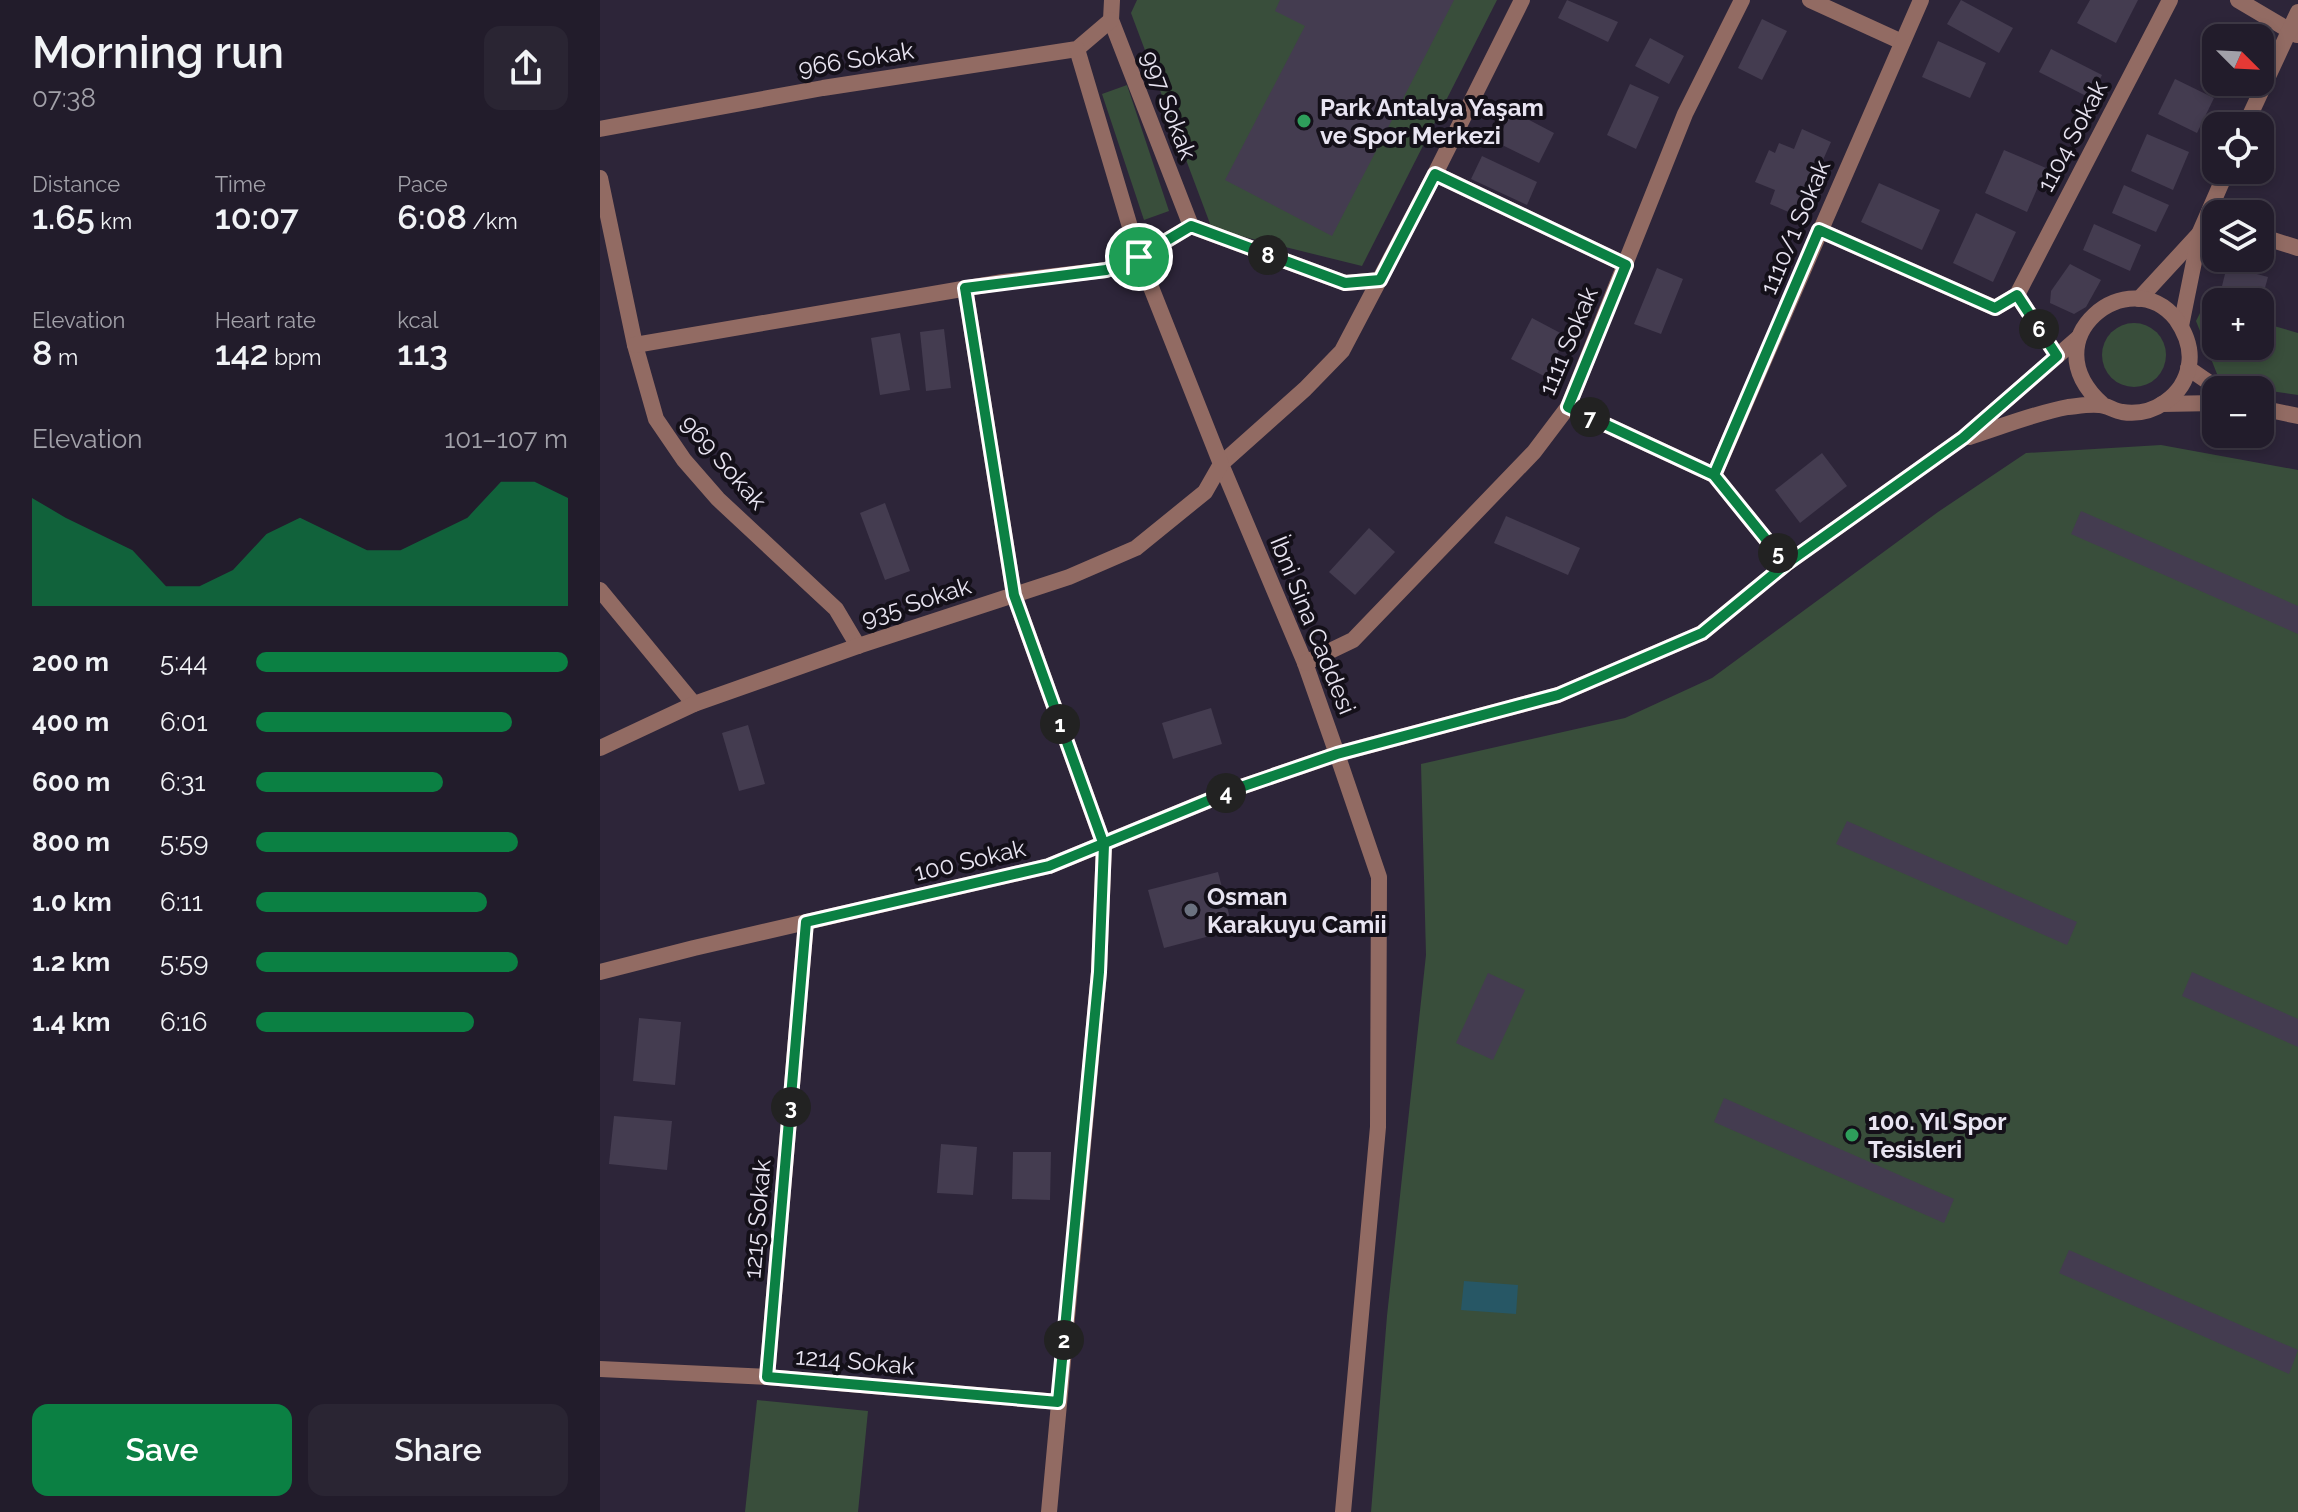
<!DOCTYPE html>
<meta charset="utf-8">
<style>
:root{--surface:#221c2b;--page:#2a2533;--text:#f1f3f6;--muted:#a2a1a9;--line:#3f3a47;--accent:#0b8043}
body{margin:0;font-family:Raleway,sans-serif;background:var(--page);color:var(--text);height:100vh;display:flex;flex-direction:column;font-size:30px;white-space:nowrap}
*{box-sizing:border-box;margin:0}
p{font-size:26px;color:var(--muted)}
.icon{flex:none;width:44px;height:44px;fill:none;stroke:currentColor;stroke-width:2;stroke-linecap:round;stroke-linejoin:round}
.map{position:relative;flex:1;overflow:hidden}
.drawer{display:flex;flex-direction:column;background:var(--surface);width:600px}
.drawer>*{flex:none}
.needle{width:52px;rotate:114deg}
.tools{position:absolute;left:1602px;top:24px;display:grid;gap:16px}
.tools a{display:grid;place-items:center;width:72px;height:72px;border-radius:16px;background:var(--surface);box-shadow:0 4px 12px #0003,0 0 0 2px var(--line);font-size:40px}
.pin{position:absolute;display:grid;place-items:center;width:68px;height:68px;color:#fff;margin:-34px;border:4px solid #fff;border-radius:50%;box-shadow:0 2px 8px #0007}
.km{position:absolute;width:40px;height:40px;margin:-20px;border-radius:50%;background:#222;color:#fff;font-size:22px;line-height:40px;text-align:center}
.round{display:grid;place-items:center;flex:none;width:84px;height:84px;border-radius:16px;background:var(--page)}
.overview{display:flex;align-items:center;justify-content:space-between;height:136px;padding:0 32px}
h1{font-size:44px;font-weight:600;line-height:60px}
.figures{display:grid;grid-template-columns:repeat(3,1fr);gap:12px;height:136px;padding:8px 32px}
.figures div{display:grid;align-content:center}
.figures b{font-size:34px;font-weight:600}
.figures small{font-size:22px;font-weight:400}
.figures p{font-size:22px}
.chart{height:224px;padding:16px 32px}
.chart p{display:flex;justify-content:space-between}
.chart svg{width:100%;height:144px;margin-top:8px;fill:var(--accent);opacity:.7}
.cta{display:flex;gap:16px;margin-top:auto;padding:16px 32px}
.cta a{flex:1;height:92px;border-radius:16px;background:var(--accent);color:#fff;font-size:32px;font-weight:600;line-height:92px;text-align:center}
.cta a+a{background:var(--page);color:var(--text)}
ul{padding:0 32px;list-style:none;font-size:26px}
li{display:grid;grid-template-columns:128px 96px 1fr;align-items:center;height:60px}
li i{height:20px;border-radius:10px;background:var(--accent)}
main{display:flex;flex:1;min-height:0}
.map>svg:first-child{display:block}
.green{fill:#394e3b}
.water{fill:#275765}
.building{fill:#443c50}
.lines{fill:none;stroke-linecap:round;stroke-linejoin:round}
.street{stroke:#926b63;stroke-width:16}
.route-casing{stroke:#fff;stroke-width:16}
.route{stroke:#0b8043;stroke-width:10}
.leisure-dot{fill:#2e9e5b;stroke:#141019;stroke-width:3}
.worship-dot{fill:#6b7280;stroke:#141019;stroke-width:3}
.labels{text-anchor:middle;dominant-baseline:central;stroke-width:8;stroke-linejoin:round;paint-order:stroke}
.street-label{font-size:24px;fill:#e8e4f1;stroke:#141019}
.poi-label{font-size:24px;font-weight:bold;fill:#e8e4f1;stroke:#141019;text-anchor:start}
</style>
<main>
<section class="drawer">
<div class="overview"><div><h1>Morning run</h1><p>07:38</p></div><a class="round"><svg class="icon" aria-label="share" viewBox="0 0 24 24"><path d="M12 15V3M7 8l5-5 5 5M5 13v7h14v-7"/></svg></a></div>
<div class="figures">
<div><p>Distance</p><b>1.65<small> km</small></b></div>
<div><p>Time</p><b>10:07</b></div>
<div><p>Pace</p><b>6:08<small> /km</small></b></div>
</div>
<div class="figures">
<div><p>Elevation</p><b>8<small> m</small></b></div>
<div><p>Heart rate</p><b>142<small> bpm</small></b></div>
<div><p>kcal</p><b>113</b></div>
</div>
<div class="chart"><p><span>Elevation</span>101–107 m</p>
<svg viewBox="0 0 160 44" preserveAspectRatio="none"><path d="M0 44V11L10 17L20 22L30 27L40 38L50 38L60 33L70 22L80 17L90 22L100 27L110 27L120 22L130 17L140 6L150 6L160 11V44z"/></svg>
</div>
<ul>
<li><b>200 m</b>5:44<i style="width:100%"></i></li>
<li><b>400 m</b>6:01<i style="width:82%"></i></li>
<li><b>600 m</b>6:31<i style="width:60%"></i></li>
<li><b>800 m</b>5:59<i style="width:84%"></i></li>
<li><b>1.0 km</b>6:11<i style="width:74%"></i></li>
<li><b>1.2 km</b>5:59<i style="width:84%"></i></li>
<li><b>1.4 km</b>6:16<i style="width:70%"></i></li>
</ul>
<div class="cta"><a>Save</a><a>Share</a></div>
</section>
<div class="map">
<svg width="1698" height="1512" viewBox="0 0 1698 1512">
<rect width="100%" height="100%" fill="#2d2539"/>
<g class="green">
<path d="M537,0H897L762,266L612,229L531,13Z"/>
<path d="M527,85L569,211L544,220L502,94Z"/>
<path d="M1603,307L1616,310V346H1660V322L1698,333V395L1621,384L1596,321Z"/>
<circle cx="1534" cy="355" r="32"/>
<path d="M1561,445L1698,470V1512H771L787,1316L826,955L821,764L1025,718L1112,678L1338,512L1426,453Z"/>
<path d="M157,1400L268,1411L258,1512H145Z"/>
</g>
<path class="water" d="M864,1281L918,1285L916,1314L861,1310Z"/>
<g class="building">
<path d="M680,0H854L732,236L625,180L705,26L675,11Z"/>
<path d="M967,0L1018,22L1008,42L958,18Z"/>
<path d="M1361,0L1413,28L1399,53L1347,24Z"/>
<path d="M1490,0H1538L1516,43L1477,23Z"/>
<path d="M1162,19L1187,31L1162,80L1138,68Z"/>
<path d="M1050,38L1084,56L1069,84L1035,66Z"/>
<path d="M1338,41L1386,63L1370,98L1322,77Z"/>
<path d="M1451,49L1502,75L1490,98L1439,72Z"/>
<path d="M1575,79L1614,98L1597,133L1558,114Z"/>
<path d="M1030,84L1059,97L1036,149L1007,135Z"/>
<path d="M912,111L954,133L939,163L896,142Z"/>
<path d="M1202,129L1231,142L1198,216L1170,204L1175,190L1155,182L1169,150L1175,153L1179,143L1194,149Z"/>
<path d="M1547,134L1589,152L1573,190L1531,171Z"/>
<path d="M1404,150L1446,168L1427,212L1385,193Z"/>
<path d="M882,156L937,182L927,205L871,179Z"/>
<path d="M1279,183L1340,210L1322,250L1261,222Z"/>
<path d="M1524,185L1569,205L1556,232L1512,213Z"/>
<path d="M1376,213L1416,232L1393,282L1353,263Z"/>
<path d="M1494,224L1541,245L1530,271L1483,250Z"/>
<path d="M1470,264L1501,280L1486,307L1474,314L1450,303L1451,291Z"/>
<path d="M1627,266L1668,277L1661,302H1618Z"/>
<path d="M1057,268L1083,279L1061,334L1034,324Z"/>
<path d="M932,318L966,336L946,377L911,359Z"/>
<path d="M344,329L351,388L326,391L320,332Z"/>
<path d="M300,333L310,390L280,395L271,338Z"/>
<path d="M1222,453L1247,486L1200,523L1175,490Z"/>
<path d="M285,503L310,571L285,580L260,513Z"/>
<path d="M1481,511L1698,606V634L1471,534Z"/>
<path d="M906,516L980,548L968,575L894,543Z"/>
<path d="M769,528L795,552L755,595L729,572Z"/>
<path d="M611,708L622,744L573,759L562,723Z"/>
<path d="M148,725L165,784L139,791L122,733Z"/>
<path d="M1247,821L1477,922L1467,945L1236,844Z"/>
<path d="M618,872L633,930L564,948L548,890Z"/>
<path d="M1592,972L1698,1019V1047L1582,996Z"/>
<path d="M888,973L925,990L893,1060L856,1043Z"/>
<path d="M39,1018L81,1022L75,1085L33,1081Z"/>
<path d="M1124,1098L1354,1199L1344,1223L1114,1122Z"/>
<path d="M14,1116L72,1121L67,1170L9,1164Z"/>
<path d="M341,1144L377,1147L373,1195L337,1193Z"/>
<path d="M413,1152H451L450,1200L412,1199Z"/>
<path d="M1469,1250L1698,1350L1689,1374L1459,1273Z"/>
</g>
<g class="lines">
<g class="street">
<path d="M512,0L511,20L591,226"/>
<path d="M922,0L835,174L742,351L705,389L621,464L705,663L737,754L958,695L1102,633L1186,564L1363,438L1478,338"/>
<path d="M1210,0L1302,42"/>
<path d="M1638,0L1697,35"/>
<path d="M1645,126L1698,12"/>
<path d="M0,129L223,88L477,49L511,20"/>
<path d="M835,174L1026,265"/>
<path d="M0,178L35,345L56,419L84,460L118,499L236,609L258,646"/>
<path d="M1219,230L1395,308L1417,295L1570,0"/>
<path d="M1660,236L1698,248"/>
<path d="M365,288L414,595L504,845L499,972L449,1512"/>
<path d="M1417,295L1457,356"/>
<path d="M1539,299L1599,234"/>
<path d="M1581,326L1600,232L1627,170"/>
<path d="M35,345L403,282L506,270L539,257L591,226L745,283L780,280"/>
<path d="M1588,368L1620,390"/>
<path d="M1562,404L1616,403"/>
<path d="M968,407L1114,475L1186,564"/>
<path d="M1660,408L1698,416"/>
<path d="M1369,437C1401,427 1435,413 1468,407C1478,406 1489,404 1499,405C1507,405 1514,411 1522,412C1553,417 1584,396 1589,365C1592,348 1585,332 1576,319C1530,261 1429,338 1502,404"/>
<path d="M1114,475L1321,0"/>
<path d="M0,590L94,704"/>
<path d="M705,663L753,640L934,452L968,407L1085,114L1142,0"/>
<path d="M0,748L94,704L258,646L469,577L536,548L605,492L621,464L539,257L477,49"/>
<path d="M0,972L94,948L449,866L641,787L737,754L779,877L778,1127L743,1512"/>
<path d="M0,1369L167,1377L458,1402"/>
<path d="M167,1377L206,922"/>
</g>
</g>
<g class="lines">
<g class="route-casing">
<path id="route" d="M539,257L506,270L365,288L414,595L504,845L499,972L458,1402L167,1377L206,922L449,866L641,787L737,754L958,695L1102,633L1186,564L1114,475L1219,230L1395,308L1417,295L1457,356L1363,438L1186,564L1114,475L968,407L1026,265L835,174L780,280L745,283L591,226L539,257"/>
</g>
<use href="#route" class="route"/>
</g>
<g class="leisure-dot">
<circle cx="704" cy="121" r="8"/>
<circle cx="1252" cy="1135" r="8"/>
</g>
<circle class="worship-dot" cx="591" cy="910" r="8"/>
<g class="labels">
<g class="street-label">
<text transform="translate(256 59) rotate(-9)">966 Sokak</text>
<text transform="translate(569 105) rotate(69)">997 Sokak</text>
<text transform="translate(1472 136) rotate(-62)">1104 Sokak</text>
<text transform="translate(1195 227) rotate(-67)">1110/1 Sokak</text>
<text transform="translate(968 341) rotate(-67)">1111 Sokak</text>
<text transform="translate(124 462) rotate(49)">969 Sokak</text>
<text transform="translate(316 602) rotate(-18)">935 Sokak</text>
<text transform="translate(713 625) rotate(68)">İbni Sina Caddesi</text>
<text transform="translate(370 860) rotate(-13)">100 Sokak</text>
<text transform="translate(157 1219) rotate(-85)">1215 Sokak</text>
<text transform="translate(255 1361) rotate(5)">1214 Sokak</text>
</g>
<g class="poi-label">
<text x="720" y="107">Park Antalya Yaşam<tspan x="720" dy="28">ve Spor Merkezi</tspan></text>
<text x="607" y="896">Osman<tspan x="607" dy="28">Karakuyu Camii</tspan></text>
<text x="1268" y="1121">100. Yıl Spor<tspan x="1268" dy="28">Tesisleri</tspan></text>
</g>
</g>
</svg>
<div class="tools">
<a><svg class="needle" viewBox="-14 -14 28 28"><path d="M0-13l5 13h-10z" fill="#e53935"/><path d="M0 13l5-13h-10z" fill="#a2a1a9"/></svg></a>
<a><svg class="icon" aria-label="locate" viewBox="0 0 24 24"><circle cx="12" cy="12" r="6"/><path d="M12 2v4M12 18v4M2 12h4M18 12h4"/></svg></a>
<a><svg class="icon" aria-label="layers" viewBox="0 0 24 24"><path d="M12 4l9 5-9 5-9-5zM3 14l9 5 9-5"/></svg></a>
<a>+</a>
<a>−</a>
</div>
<div class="pin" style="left:539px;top:257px;background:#1e9e55"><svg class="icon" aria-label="arrive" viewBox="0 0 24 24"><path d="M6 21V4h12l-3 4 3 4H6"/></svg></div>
<b class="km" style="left:460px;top:724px">1</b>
<b class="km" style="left:464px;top:1340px">2</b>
<b class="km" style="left:191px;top:1107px">3</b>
<b class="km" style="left:626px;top:793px">4</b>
<b class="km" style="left:1178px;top:553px">5</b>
<b class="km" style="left:1439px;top:329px">6</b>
<b class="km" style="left:990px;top:417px">7</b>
<b class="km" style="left:668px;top:255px">8</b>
</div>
</main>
